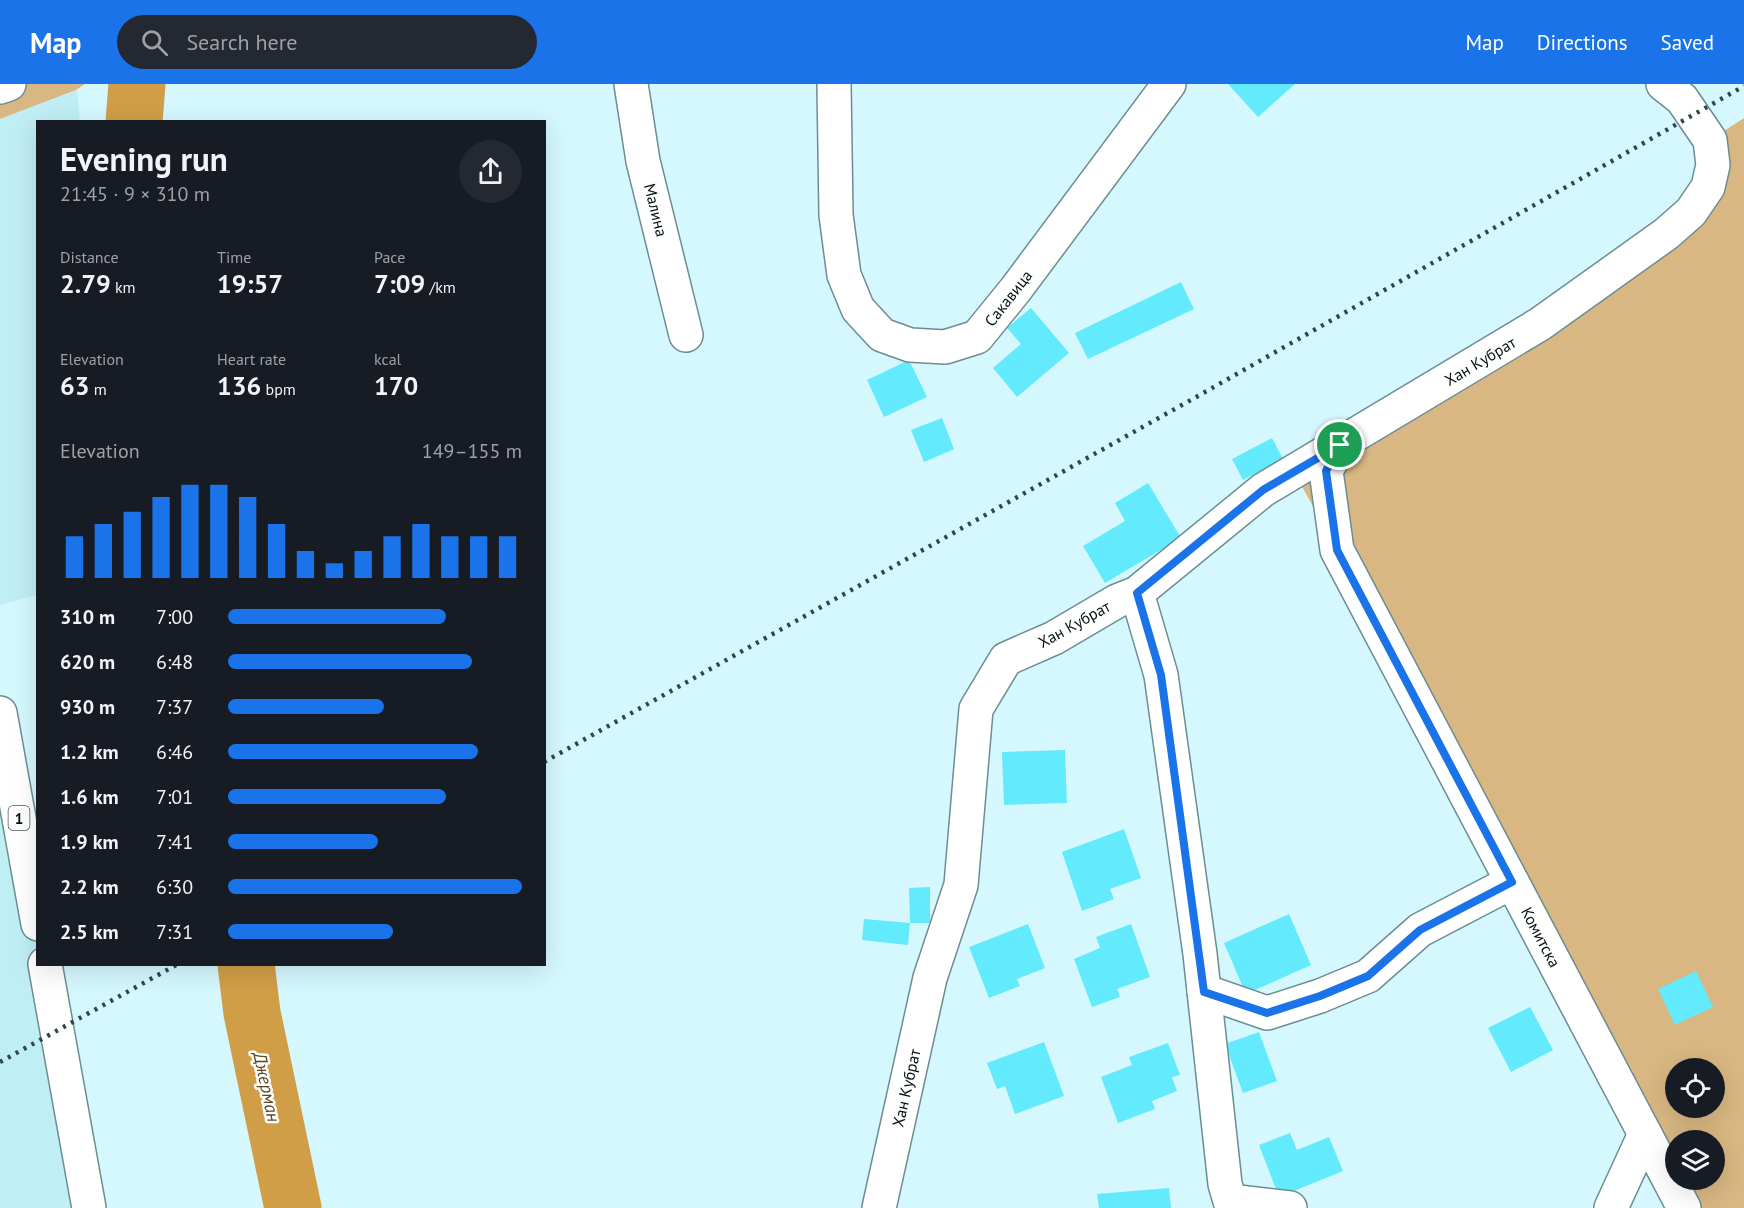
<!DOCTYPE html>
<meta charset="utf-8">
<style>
:root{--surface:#171b24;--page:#242831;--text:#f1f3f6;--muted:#9ea1a6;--accent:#1a73e8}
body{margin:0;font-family:"PT Sans",sans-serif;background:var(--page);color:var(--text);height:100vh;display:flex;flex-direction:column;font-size:22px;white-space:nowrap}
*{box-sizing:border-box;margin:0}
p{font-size:20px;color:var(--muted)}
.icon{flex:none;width:33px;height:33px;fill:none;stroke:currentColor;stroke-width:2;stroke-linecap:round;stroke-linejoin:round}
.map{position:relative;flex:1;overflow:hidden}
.drawer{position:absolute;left:36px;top:36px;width:510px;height:846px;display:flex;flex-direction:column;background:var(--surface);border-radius:0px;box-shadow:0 6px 24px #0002}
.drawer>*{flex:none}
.fabs{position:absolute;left:1665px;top:974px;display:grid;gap:12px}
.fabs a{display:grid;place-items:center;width:60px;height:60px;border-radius:50%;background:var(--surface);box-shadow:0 6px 24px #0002;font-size:30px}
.pin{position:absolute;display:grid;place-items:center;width:51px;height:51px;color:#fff;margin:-26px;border:3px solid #fff;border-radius:50%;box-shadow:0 2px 6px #0007}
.round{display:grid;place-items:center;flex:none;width:63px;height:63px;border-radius:32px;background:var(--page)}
.head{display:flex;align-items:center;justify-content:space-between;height:102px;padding:0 24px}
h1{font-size:33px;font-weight:700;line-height:45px}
.figures{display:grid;grid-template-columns:repeat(3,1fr);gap:9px;height:102px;padding:6px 24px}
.figures div{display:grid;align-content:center}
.figures b{font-size:26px;font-weight:700}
.figures small{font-size:16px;font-weight:400}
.figures p{font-size:16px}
.chart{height:168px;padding:12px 24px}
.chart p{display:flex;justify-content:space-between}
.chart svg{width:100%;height:108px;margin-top:6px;stroke:var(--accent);stroke-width:6}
ul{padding:0 24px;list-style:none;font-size:20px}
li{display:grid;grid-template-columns:96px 72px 1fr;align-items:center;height:45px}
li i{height:15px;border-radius:8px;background:var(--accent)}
header{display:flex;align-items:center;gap:36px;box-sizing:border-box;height:84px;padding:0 30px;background:var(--accent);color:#fff}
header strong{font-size:28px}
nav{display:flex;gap:33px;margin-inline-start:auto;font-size:21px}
.search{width:420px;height:54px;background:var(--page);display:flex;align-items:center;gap:15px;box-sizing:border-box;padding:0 21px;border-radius:33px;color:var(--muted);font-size:22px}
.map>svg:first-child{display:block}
.built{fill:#c0eef5}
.green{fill:#d8b782;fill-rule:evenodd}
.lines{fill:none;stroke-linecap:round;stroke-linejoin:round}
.river{stroke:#d09e47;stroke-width:57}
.building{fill:#63eafd}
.minor-casing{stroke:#6c8d92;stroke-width:36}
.major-casing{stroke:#6c8d92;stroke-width:36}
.minor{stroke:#fff;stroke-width:33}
.major{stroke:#fff;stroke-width:33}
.rail{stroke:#334548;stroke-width:4.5;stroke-dasharray:3 6;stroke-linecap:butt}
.route-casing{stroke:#fff;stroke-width:12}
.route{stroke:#1a73e8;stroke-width:8}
.labels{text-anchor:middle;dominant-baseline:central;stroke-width:5;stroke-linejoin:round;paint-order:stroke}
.shield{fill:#fefefe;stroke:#50585a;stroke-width:1.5}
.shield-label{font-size:15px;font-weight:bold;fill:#051113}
.street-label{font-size:16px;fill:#051113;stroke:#fefefe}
.water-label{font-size:18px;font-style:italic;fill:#5d4723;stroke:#fefefe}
</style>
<header>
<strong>Map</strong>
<div class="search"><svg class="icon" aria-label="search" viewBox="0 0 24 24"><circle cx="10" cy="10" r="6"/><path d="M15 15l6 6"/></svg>Search here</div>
<nav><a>Map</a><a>Directions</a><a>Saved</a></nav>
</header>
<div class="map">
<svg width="1744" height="1124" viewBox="0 0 1744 1124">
<rect width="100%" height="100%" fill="#d4f8fe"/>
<g class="built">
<path d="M77,6L80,37L38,38L37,511L0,521V35Z"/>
<path d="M0,629L37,840L38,880L89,1124H0Z"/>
</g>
<g class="green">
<path d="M0,0H85L76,6L0,35Z"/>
<path d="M1744,34V1124H1702L1686,1095H1714V1056H1676L1675,1075L1294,388L1691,128L1710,56ZM1676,984H1714V1023H1676Z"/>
</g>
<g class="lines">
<g class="river">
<path d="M134,38L137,0"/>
<path d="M246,880L252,929L293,1124"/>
</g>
</g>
<g class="building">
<path d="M1228,0H1295L1258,33Z"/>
<path d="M1181,198L1194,225L1088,275L1075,249Z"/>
<path d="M1031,224L1069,269L1017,313L993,284L1021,260L1007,244Z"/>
<path d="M909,276L927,313L884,333L867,296Z"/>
<path d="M942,334L954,365L924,378L911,346Z"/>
<path d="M1272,354L1283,375L1243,396L1232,375Z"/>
<path d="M1148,399L1181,454L1105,499L1083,462L1125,437L1115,419Z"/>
<path d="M1065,666L1067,719L1004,721L1002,668Z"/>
<path d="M1124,745L1141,794L1110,805L1114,815L1082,827L1062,768Z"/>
<path d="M930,803V839H910L909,804Z"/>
<path d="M1289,830L1311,881L1246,910L1224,859Z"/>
<path d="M864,835L910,839L908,861L862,856Z"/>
<path d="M1028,840L1045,884L1017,895L1020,902L989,914L969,863Z"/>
<path d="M1131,840L1150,893L1117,905L1120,913L1092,923L1074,875L1100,864L1096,853Z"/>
<path d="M1696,887L1713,923L1675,941L1658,905Z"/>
<path d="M1530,923L1553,966L1511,988L1488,944Z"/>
<path d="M1259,948L1277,997L1243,1009L1225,960Z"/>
<path d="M1044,958L1064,1012L1015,1030L1005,1002L997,1005L987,979Z"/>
<path d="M1168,959L1180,991L1172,993L1177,1007L1152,1017L1155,1025L1118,1039L1101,993L1132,981L1129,973Z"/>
<path d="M1290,1049L1297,1066L1329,1053L1343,1087L1279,1113L1259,1061Z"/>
<path d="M1169,1104L1171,1124H1099L1097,1110Z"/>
</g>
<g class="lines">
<g class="minor-casing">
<g id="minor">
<path d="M631,0L643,77L686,251"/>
<path d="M834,0L836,131L844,191L858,225L882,251L910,261L945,263L977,253L1016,205L1169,0"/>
<path d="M1340,361L1326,387L1337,466L1684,1124"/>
<path d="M1137,509L1161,591L1200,870L1225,1100L1230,1117L1290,1124"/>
<path d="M1204,907L1267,929L1320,912L1368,892L1420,846L1512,798"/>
<path d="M879,1124L930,894L961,801L976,625L1006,575L1054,554L1117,517L1137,509L1263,406L1540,240L1666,150L1691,128L1708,103L1713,81L1710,56L1682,15L1663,0"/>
<path d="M1611,1124L1645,1050"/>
</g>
</g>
<g class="major-casing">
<g id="major">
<path d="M0,3L9,0"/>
<path d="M0,629L38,840"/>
<path d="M45,880L89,1124"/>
</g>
</g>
<use href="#minor" class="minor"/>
<use href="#major" class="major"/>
<g class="rail">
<path d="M544,678L1198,312L1744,2"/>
<path d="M0,978L178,880"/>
</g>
</g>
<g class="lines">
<g class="route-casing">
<path id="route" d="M1340,361L1326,387L1337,466L1512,798L1420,846L1368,892L1320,912L1267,929L1204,908L1161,591L1137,509L1263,406Z"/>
</g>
<use href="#route" class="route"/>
</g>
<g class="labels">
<rect class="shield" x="8.5" y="722" width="21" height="24" rx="4.5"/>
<g class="shield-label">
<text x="19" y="734">1</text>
</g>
<g class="street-label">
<text transform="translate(656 126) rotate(76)">Малина</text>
<text transform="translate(1008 214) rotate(-52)">Сакавица</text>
<text transform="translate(1480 277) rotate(-31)">Хан Кубрат</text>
<text transform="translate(1074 540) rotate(-29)">Хан Кубрат</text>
<text transform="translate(1541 853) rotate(62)">Комитска</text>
<text transform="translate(906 1004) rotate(-77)">Хан Кубрат</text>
</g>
<g class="water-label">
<text transform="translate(267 1003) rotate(78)">Джерман</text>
</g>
</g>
</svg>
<div class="fabs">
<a><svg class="icon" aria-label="locate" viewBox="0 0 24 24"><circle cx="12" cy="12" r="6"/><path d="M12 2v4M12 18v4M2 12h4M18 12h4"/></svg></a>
<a><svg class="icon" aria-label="layers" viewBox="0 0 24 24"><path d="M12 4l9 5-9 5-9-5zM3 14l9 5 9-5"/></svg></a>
</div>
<div class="pin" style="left:1340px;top:361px;background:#1e9e55"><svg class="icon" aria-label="arrive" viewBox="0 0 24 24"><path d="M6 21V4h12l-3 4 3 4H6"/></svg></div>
<section class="drawer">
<div class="head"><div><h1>Evening run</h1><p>21:45 · 9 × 310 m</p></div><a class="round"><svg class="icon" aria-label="share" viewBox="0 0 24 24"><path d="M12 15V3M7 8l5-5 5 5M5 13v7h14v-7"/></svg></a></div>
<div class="figures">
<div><p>Distance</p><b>2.79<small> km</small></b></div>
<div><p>Time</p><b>19:57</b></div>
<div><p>Pace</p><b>7:09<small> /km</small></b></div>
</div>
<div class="figures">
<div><p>Elevation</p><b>63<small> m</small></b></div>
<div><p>Heart rate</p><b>136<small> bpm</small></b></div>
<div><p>kcal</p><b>170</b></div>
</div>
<div class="chart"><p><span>Elevation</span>149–155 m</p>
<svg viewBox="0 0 160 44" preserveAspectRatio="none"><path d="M5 44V27M15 44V22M25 44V17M35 44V11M45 44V6M55 44V6M65 44V11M75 44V22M85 44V33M95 44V38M105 44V33M115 44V27M125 44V22M135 44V27M145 44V27M155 44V27"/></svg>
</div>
<ul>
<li><b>310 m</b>7:00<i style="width:74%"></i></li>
<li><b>620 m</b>6:48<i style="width:83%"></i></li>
<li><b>930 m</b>7:37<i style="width:53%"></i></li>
<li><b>1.2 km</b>6:46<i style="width:85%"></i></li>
<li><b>1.6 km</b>7:01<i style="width:74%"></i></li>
<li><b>1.9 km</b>7:41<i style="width:51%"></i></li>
<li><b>2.2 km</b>6:30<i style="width:100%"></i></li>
<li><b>2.5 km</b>7:31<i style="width:56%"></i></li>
</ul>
</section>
</div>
